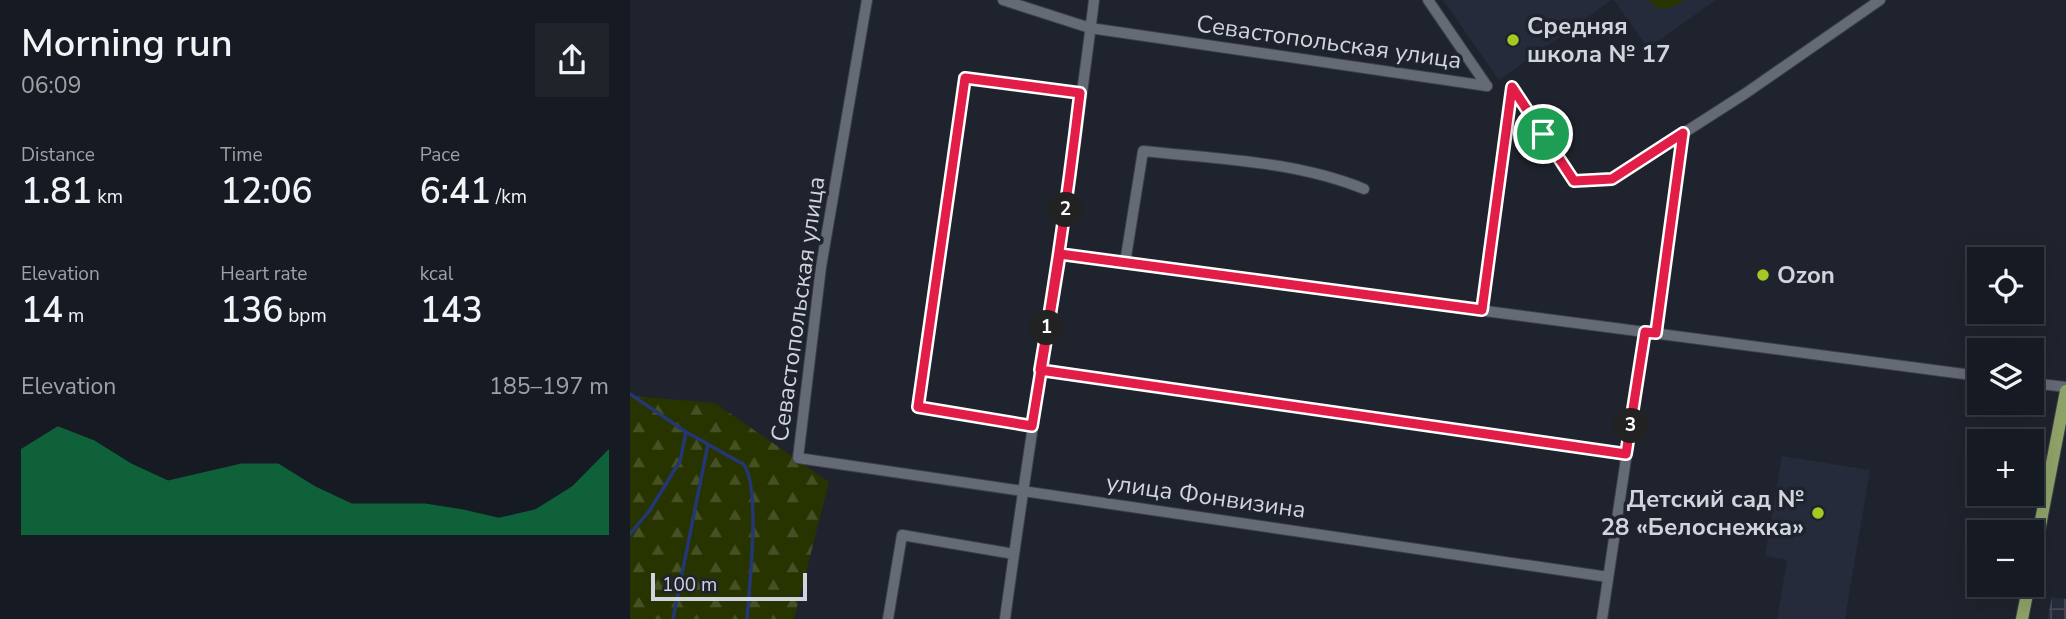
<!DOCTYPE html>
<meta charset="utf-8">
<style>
:root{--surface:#161a22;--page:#1f232a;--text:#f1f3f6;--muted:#9ea1a5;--line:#353840;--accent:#0b8043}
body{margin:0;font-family:"Nunito Sans",sans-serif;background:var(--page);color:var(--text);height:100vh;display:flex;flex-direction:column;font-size:26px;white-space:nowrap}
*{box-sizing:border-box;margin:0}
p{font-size:23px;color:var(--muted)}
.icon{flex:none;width:38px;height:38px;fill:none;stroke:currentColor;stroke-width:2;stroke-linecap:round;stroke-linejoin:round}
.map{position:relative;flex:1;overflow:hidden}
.sheet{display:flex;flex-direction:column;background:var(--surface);width:630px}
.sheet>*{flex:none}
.fabs{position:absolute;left:1337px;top:247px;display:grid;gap:14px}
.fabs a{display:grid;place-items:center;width:77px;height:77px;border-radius:0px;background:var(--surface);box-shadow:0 7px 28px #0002,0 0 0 2px var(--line);font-size:35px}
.scale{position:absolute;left:21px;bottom:18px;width:156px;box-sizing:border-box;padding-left:7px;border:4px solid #d1d4dc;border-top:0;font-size:19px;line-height:24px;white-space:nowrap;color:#d1d4dc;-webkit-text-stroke:5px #1e232d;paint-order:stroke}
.pin{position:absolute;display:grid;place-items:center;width:60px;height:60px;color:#fff;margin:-30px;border:4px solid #fff;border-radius:50%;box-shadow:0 2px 7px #0007}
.km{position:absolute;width:35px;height:35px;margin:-18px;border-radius:50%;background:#222;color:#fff;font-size:19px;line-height:35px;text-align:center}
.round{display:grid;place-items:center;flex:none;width:74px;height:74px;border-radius:0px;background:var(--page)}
.summary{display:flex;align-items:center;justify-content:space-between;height:119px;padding:0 21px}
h1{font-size:38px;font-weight:600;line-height:52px}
.metrics{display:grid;grid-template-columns:repeat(3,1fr);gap:10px;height:119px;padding:7px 21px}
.metrics div{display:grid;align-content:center}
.metrics b{font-size:35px;font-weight:600}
.metrics small{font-size:19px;font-weight:400}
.metrics p{font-size:19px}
.chart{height:196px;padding:14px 21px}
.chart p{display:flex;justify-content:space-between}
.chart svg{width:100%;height:126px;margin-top:7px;fill:var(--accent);opacity:.7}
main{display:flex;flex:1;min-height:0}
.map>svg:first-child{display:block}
.built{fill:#262b3b}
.industrial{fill:url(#industrial-grid)}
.green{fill:#283400}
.forest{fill:url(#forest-firs)}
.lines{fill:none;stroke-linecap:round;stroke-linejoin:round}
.stream{stroke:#233676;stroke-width:3.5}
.minor-casing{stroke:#3c4049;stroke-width:12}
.major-casing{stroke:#3c4049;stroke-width:14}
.minor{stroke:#656a77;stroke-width:10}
.major{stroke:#90a369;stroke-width:12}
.route-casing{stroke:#fff;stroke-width:14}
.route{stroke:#e11d48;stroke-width:9}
.poi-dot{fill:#a5c823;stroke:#1e232d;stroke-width:2.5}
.labels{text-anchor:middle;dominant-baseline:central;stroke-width:7;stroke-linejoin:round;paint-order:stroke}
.poi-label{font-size:24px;font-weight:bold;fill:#d1d4dc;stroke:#1e232d;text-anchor:start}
.street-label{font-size:24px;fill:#d1d4dc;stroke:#1e232d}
</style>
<main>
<section class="sheet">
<div class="summary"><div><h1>Morning run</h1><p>06:09</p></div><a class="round"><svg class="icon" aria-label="share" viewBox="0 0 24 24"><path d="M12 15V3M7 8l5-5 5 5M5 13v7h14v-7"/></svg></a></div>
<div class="metrics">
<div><p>Distance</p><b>1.81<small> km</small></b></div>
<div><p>Time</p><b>12:06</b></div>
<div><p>Pace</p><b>6:41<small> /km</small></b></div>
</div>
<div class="metrics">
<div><p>Elevation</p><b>14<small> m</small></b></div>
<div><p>Heart rate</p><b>136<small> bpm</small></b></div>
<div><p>kcal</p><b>143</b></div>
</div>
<div class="chart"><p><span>Elevation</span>185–197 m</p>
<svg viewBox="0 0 160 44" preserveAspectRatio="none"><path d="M0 44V14L10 6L20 11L30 19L40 25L50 22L60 19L70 19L80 27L90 33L100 33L110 33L120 35L130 38L140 35L150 27L160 14V44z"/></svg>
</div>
</section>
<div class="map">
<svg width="1436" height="619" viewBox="0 0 1436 619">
<defs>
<pattern id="industrial-grid" width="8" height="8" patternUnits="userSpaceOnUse" patternTransform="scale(1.75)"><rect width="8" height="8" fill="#262b3b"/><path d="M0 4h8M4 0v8" fill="none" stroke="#444957"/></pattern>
<pattern id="forest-firs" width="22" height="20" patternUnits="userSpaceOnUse" patternTransform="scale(1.75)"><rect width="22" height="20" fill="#283400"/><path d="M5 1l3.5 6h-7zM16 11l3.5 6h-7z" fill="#465025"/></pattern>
</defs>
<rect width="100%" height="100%" fill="#1e232d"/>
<g class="built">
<path d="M813,0H982L869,80Z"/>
<path d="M984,0H1086L1018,48Z"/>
<path d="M1152,456L1240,470L1215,619H1147L1157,560L1135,556Z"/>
</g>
<path class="industrial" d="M1422,597L1436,599V619H1417Z"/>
<path class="green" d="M1019,0H1054C1041,9 1029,14 1019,0Z"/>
<path class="forest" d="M0,396L85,403L199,482L164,619H0Z"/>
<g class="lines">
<g class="stream">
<path d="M0,394L56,432L113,464"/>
<path d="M112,463C132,481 119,590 117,619"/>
<path d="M0,534L20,510L50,461L56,432"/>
<path d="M43,619L78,444"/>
</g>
<g class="minor-casing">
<g id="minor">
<path d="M237,0L191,267L168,458L978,577"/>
<path d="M373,0L460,28L857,86"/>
<path d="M798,0L857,86"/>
<path d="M882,87L944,181L982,179L1116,93L1250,0"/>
<path d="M430,255L1349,376"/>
<path d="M495,263L513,151C586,159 666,161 734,189"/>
<path d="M852,310L882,87"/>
<path d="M1026,333L1053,133"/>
<path d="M410,370L996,454"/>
<path d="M1402,383L1436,387"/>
<path d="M402,426L287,407L335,78L450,93"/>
<path d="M258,619L272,535L384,554"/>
<path d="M375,619C403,412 439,207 464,0"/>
<path d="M972,619L1015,332"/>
</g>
</g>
<g class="major-casing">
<g id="major">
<path d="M1402,567L1436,391"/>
<path d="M1392,619L1399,584"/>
</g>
</g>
<use href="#minor" class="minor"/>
<use href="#major" class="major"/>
</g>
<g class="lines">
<g class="route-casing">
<path id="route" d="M913,134L882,87L852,310L430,254L402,426L288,407L335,78L450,93C439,186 426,278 410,370L996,454L1015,332L1026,333L1053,133L982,179L944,181L913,134"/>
</g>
<use href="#route" class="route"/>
</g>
<g class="poi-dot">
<circle cx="883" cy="40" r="7"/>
<circle cx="1133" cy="275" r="7"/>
<circle cx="1188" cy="513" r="7"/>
</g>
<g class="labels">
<g class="poi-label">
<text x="897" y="26">Средняя<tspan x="897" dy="28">школа № 17</tspan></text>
<text x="1147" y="275">Ozon</text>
<text x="1174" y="499" text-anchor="end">Детский сад №<tspan x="1174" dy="28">28 «Белоснежка»</tspan></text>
</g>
<g class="street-label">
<text transform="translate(699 42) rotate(8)">Севастопольская улица</text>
<text transform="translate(168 309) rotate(-82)">Севастопольская улица</text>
<text transform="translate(576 496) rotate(8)">улица Фонвизина</text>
</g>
</g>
</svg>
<div class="fabs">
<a><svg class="icon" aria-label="locate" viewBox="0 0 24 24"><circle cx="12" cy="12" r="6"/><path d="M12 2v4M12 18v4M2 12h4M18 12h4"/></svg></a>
<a><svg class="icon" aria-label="layers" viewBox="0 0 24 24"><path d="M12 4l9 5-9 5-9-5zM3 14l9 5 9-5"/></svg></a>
<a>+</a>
<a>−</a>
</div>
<div class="scale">100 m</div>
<div class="pin" style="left:913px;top:134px;background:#1e9e55"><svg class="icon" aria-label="arrive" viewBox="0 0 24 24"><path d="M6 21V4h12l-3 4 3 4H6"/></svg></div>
<b class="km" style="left:417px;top:328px">1</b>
<b class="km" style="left:436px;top:210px">2</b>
<b class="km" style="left:1001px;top:426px">3</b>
</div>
</main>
